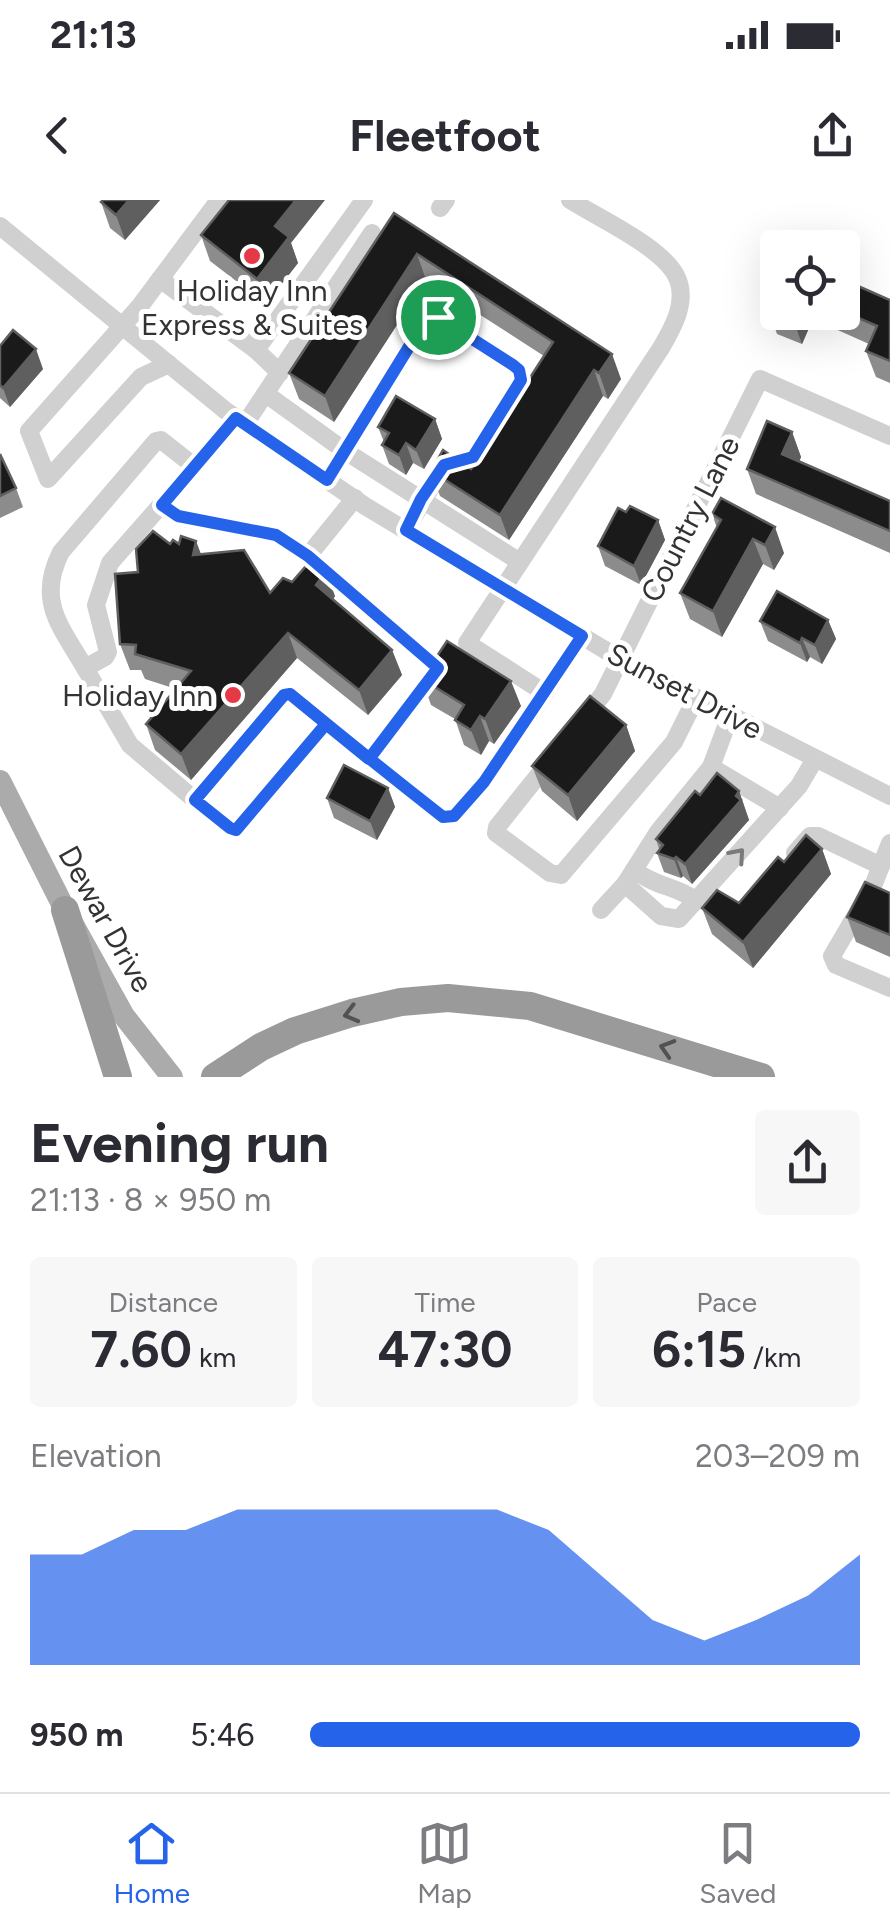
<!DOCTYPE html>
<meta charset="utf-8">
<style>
:root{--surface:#fff;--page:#f7f7f7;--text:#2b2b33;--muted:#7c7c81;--line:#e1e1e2;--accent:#2563eb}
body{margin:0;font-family:Figtree,sans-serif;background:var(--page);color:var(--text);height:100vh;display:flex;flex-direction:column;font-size:38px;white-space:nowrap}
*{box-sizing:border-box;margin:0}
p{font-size:32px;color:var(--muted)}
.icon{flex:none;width:55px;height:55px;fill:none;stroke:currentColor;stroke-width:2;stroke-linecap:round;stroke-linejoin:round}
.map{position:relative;height:877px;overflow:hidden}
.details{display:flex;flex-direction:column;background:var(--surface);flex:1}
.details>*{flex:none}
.buttons{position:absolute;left:760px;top:30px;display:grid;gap:20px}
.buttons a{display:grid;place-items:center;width:100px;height:100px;border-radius:10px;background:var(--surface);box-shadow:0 10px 40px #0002;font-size:50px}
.pin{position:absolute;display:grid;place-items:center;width:85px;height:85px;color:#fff;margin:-42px;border:5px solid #fff;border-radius:50%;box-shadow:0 2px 10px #0007}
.round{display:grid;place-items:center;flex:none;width:105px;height:105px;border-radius:10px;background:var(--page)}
.summary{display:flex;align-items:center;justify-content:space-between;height:170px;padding:0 30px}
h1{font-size:55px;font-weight:700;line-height:75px}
.figures{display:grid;grid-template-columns:repeat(3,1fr);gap:15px;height:170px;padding:10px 30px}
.figures div{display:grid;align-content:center;border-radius:10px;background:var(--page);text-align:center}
.figures b{font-size:50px;font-weight:700}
.figures small{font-size:28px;font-weight:400}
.figures p{font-size:28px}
.chart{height:280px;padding:20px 30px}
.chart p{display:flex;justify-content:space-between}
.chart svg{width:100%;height:180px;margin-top:10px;fill:var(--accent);opacity:.7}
ul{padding:0 30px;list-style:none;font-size:32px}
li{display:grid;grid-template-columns:160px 120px 1fr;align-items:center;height:75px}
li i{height:25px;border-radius:12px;background:var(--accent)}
.status{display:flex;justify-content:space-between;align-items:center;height:70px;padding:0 50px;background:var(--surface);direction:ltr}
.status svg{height:28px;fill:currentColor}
header{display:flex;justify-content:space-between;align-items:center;height:130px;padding:0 30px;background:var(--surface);font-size:45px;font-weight:700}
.menu{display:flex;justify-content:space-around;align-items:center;height:140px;border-top:2px solid var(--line);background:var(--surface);font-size:28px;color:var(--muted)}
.menu a{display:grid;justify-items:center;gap:5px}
.menu .active{color:var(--accent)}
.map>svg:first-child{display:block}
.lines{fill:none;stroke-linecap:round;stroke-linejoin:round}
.minor{stroke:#d0d0d0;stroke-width:18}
.major{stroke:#ababab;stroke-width:22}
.highway{stroke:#9a9a9a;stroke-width:28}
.wall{fill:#8c8c8c}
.shaded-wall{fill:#5f5f5f}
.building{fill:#1a1a1a;stroke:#5f5f5f;stroke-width:2.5}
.oneway{stroke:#7a7a7a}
.oneway2{stroke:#525252}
.route-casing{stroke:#fff;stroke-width:20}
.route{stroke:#2563eb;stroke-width:12}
.poi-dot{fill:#e63946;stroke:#fff;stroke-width:4}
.labels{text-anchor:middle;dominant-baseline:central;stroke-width:10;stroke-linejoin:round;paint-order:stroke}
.poi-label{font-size:30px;fill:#333;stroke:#fff}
.street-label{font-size:30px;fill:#333;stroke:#fff}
</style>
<div class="status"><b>21:13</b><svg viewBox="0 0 49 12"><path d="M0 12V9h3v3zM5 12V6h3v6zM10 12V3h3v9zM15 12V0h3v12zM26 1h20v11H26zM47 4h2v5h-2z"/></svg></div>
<header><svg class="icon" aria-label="back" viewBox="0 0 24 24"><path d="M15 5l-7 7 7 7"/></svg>Fleetfoot<svg class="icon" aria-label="share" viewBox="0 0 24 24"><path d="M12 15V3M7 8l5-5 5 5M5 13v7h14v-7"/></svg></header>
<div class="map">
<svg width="890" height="877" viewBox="0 0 890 877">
<rect width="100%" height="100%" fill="#fff"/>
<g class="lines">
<g class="minor">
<path d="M570,0C598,18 667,49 678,80C687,104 672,129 661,148L467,443L545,493L582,436"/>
<path d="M440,8L446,0"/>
<path d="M0,26L226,211L365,306L620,459L890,596"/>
<path d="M160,79L256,150L280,173"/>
<path d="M256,150L364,0"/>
<path d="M169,164L141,177L48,279L29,231L140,106L219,0"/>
<path d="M266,194L345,251L520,362"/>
<path d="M236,218L161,305L178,317L276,335L308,356L355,298"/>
<path d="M245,224L372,33"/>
<path d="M327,280L423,124L438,117L443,119L513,165L519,170L521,180L473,257L444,265L406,330"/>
<path d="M161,305L110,363L96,405L108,452L105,457L85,468C61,427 36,401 61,352L156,241L161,240L194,266"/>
<path d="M310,358L438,468"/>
<path d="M85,468L130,545L195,600"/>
<path d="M436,471L369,559L443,617L453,616L484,581L545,493"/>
<path d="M730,516L711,567L658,632L625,684L661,716L679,719L799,586L815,559"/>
<path d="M584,518L603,494L760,179L890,236"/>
<path d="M326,524L236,629L229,628L195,600L284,495L291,494L369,559"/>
<path d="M549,562L497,627L496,633L550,673L561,675L674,542L696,498"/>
<path d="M711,567L780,608"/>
<path d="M890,643L873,686L832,756L836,765L890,788"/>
<path d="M795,653L810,636H818L881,666"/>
<path d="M634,670C656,687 680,687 696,701"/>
<path d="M601,710L625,684"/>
</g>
<path class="major" d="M0,581L65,710L124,816L172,877"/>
<g class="highway">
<path d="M65,710L118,877"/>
<path d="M215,877L261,847L295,831L352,813L401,802L448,798L530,806L761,877"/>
</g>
</g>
<g class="wall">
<path d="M103,0H160L125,40L110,28L101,2Z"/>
<path d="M394,13L621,179L608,199L603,196L509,340L440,296L431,271L471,269L544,156L426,80L334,222L299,199L289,173Z"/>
<path d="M201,35L291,43L298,63L266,104L210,61Z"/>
<path d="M842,79L890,100V183L876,177L866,151L869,144L813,119L802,144L777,134L768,108L778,112H842Z"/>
<path d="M0,146L43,169L10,207L0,198Z"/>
<path d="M435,219L442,239L424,269L413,263L406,275L389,264L382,245L384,242L378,227Z"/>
<path d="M792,232L801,257L799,262L890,301V353L756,294L747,269Z"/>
<path d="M0,254L16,288L23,307L0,318Z"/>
<path d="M712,314L784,353L774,370L763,364L722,437L690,419L680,393L717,328Z"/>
<path d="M658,320L665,340L641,385L605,366L598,346Z"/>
<path d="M170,344H179L201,354L270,393L292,382L335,396L333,400L392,450L402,475L368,515L297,458L191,580L155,550L146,524L176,489L145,479L141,470H130L120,444L138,372Z"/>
<path d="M828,420L836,439L822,464L810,457L807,462L768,441L760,421Z"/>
<path d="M422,479L521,506L494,544L489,541L481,555L464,545L455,519L431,505Z"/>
<path d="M626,525L635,551L577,621L542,591L532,566Z"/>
<path d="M388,588L395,607L377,640L334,618L327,598Z"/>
<path d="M739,591L749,620L692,684L683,676L681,678L664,672L657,653L659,649L656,639L700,595Z"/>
<path d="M822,649L831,674L753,768L712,734L702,708L739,703Z"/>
<path d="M890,693V757L856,742L847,717Z"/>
</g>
<g class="shaded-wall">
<path d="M129,0H160L125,40L116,15Z"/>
<path d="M296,0H325L291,43L298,63L266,104L257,79L275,26Z"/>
<path d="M417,54L426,80L334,222L325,196Z"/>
<path d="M796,112H810L813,119L802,144L793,119Z"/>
<path d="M36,149L43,169L10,207L3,188Z"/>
<path d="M612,154L621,179L608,199L599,173Z"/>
<path d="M594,170L603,196L509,340L500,315Z"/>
<path d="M435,219L442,239L424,269L416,250Z"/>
<path d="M792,232L801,257L791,280L782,254Z"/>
<path d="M406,243L413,263L406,275L399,255Z"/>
<path d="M658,320L665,340L641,385L634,366Z"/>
<path d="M775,327L784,353L774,370L765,345Z"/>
<path d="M753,339L763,364L722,437L713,411Z"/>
<path d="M196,341L206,367L193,355Z"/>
<path d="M326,371L335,396L325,410L316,385Z"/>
<path d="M828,420L836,439L822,464L815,445Z"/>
<path d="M288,433L297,458L191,580L181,554Z"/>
<path d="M802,438L810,457L807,462L800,443Z"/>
<path d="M392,450L402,475L368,515L359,490Z"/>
<path d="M511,481L521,506L494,544L485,519Z"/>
<path d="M480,516L489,541L481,555L471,530Z"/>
<path d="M626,525L635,551L577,621L568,595Z"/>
<path d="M388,588L395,607L377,640L370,621Z"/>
<path d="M739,591L749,620L692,684L685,664Z"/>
<path d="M822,649L831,674L753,768L743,742Z"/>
<path d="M676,657L683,676L681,678L674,659Z"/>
</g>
<g class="building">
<path d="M103,0H129L116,15L101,2Z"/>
<path d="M229,0H296L275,26L289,37L257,79L201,35Z"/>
<path d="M394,13L612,154L599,173L594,170L500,315L431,271L443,250L471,269L553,142L417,54L325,196L289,173Z"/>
<path d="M842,79L890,100V161L866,151L877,126L842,111Z"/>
<path d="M778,86V112L768,108Z"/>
<path d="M778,112H796L793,119Z"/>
<path d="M13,130L36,149L3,188L0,185V146Z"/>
<path d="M396,196L435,219L416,250L406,243L399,255L382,245L389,233L378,227Z"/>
<path d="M767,221L792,232L782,254L890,301V331L747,269Z"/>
<path d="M0,254L16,288L0,296Z"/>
<path d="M721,298L775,327L765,345L753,339L713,411L680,393L721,320L712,314Z"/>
<path d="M630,306L658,320L634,366L598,346L618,308L626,312Z"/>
<path d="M153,331L170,344L173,340L179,344L181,336L196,341L193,355L244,350L270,393L283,378L292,382L312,359L326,371L316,385L392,450L359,490L288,433L181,554L146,524L191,471L135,454L136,445L120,444L115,374L138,372L136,349Z"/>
<path d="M777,391L828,420L815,445L802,438L800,443L760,421Z"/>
<path d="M447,441L511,481L485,519L480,516L471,530L455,520L464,505L422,479Z"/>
<path d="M590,496L626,525L568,595L532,566Z"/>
<path d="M344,565L388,588L370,621L327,598Z"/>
<path d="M717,573L739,591L736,596L741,600L685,664L676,657L674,659L657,653L663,645L656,639L695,591L700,595Z"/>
<path d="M806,635L822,649L743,742L702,708L717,690L739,703L778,657L784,662Z"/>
<path d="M865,682L890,693V735L847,717Z"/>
</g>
<defs><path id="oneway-chevron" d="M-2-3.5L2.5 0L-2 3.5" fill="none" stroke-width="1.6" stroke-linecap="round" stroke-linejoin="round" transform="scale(2.5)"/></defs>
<use class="oneway" href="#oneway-chevron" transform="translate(738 655) rotate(-49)"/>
<g class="oneway2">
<use href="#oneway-chevron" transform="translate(351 814) rotate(165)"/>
<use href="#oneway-chevron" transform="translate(667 848) rotate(-163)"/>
</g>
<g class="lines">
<g class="route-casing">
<path id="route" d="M438,117L423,124L327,280L236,218L162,305L178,316L276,335L308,356L438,468L369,559L326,524L236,630L230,628L195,600L284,495L290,494C341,536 392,577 443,617L454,616L484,582L582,436L406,330L421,299L444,265L473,257L521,180L519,170L513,165L438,117"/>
</g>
<use href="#route" class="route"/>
</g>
<g class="poi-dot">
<circle cx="252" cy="56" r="10"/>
<circle cx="233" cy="495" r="10"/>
</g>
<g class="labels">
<g class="poi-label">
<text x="252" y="90">Holiday Inn<tspan x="252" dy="34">Express &amp; Suites</tspan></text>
<text x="213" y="495" text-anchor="end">Holiday Inn</text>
</g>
<g class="street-label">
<text transform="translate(690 319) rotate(-63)">Country Lane</text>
<text transform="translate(685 491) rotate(28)">Sunset Drive</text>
<text transform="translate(106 719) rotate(61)">Dewar Drive</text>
</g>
</g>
</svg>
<div class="buttons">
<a><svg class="icon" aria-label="locate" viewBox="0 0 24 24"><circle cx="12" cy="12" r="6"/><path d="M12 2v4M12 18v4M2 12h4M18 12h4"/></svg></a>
</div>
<div class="pin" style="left:438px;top:117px;background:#1e9e55"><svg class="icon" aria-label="arrive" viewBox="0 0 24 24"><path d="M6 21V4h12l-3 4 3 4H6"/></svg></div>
</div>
<section class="details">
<div class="summary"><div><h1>Evening run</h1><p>21:13 · 8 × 950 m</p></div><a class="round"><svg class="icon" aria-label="share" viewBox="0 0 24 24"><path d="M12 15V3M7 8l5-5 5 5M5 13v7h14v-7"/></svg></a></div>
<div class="figures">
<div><p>Distance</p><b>7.60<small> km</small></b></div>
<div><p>Time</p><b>47:30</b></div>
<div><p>Pace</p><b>6:15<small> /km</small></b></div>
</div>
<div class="chart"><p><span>Elevation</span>203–209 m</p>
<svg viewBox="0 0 160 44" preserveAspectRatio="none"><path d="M0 44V17L10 17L20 11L30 11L40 6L50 6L60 6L70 6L80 6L90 6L100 11L110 22L120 33L130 38L140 33L150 27L160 17V44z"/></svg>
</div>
<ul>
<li><b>950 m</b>5:46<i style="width:100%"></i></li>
</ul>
</section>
<nav class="menu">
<a class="active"><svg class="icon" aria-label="home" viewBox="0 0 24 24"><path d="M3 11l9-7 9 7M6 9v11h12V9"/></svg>Home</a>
<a><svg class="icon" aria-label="map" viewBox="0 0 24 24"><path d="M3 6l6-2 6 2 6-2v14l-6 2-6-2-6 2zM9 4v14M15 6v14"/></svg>Map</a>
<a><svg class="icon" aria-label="saved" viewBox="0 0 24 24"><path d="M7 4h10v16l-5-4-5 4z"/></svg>Saved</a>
</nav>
